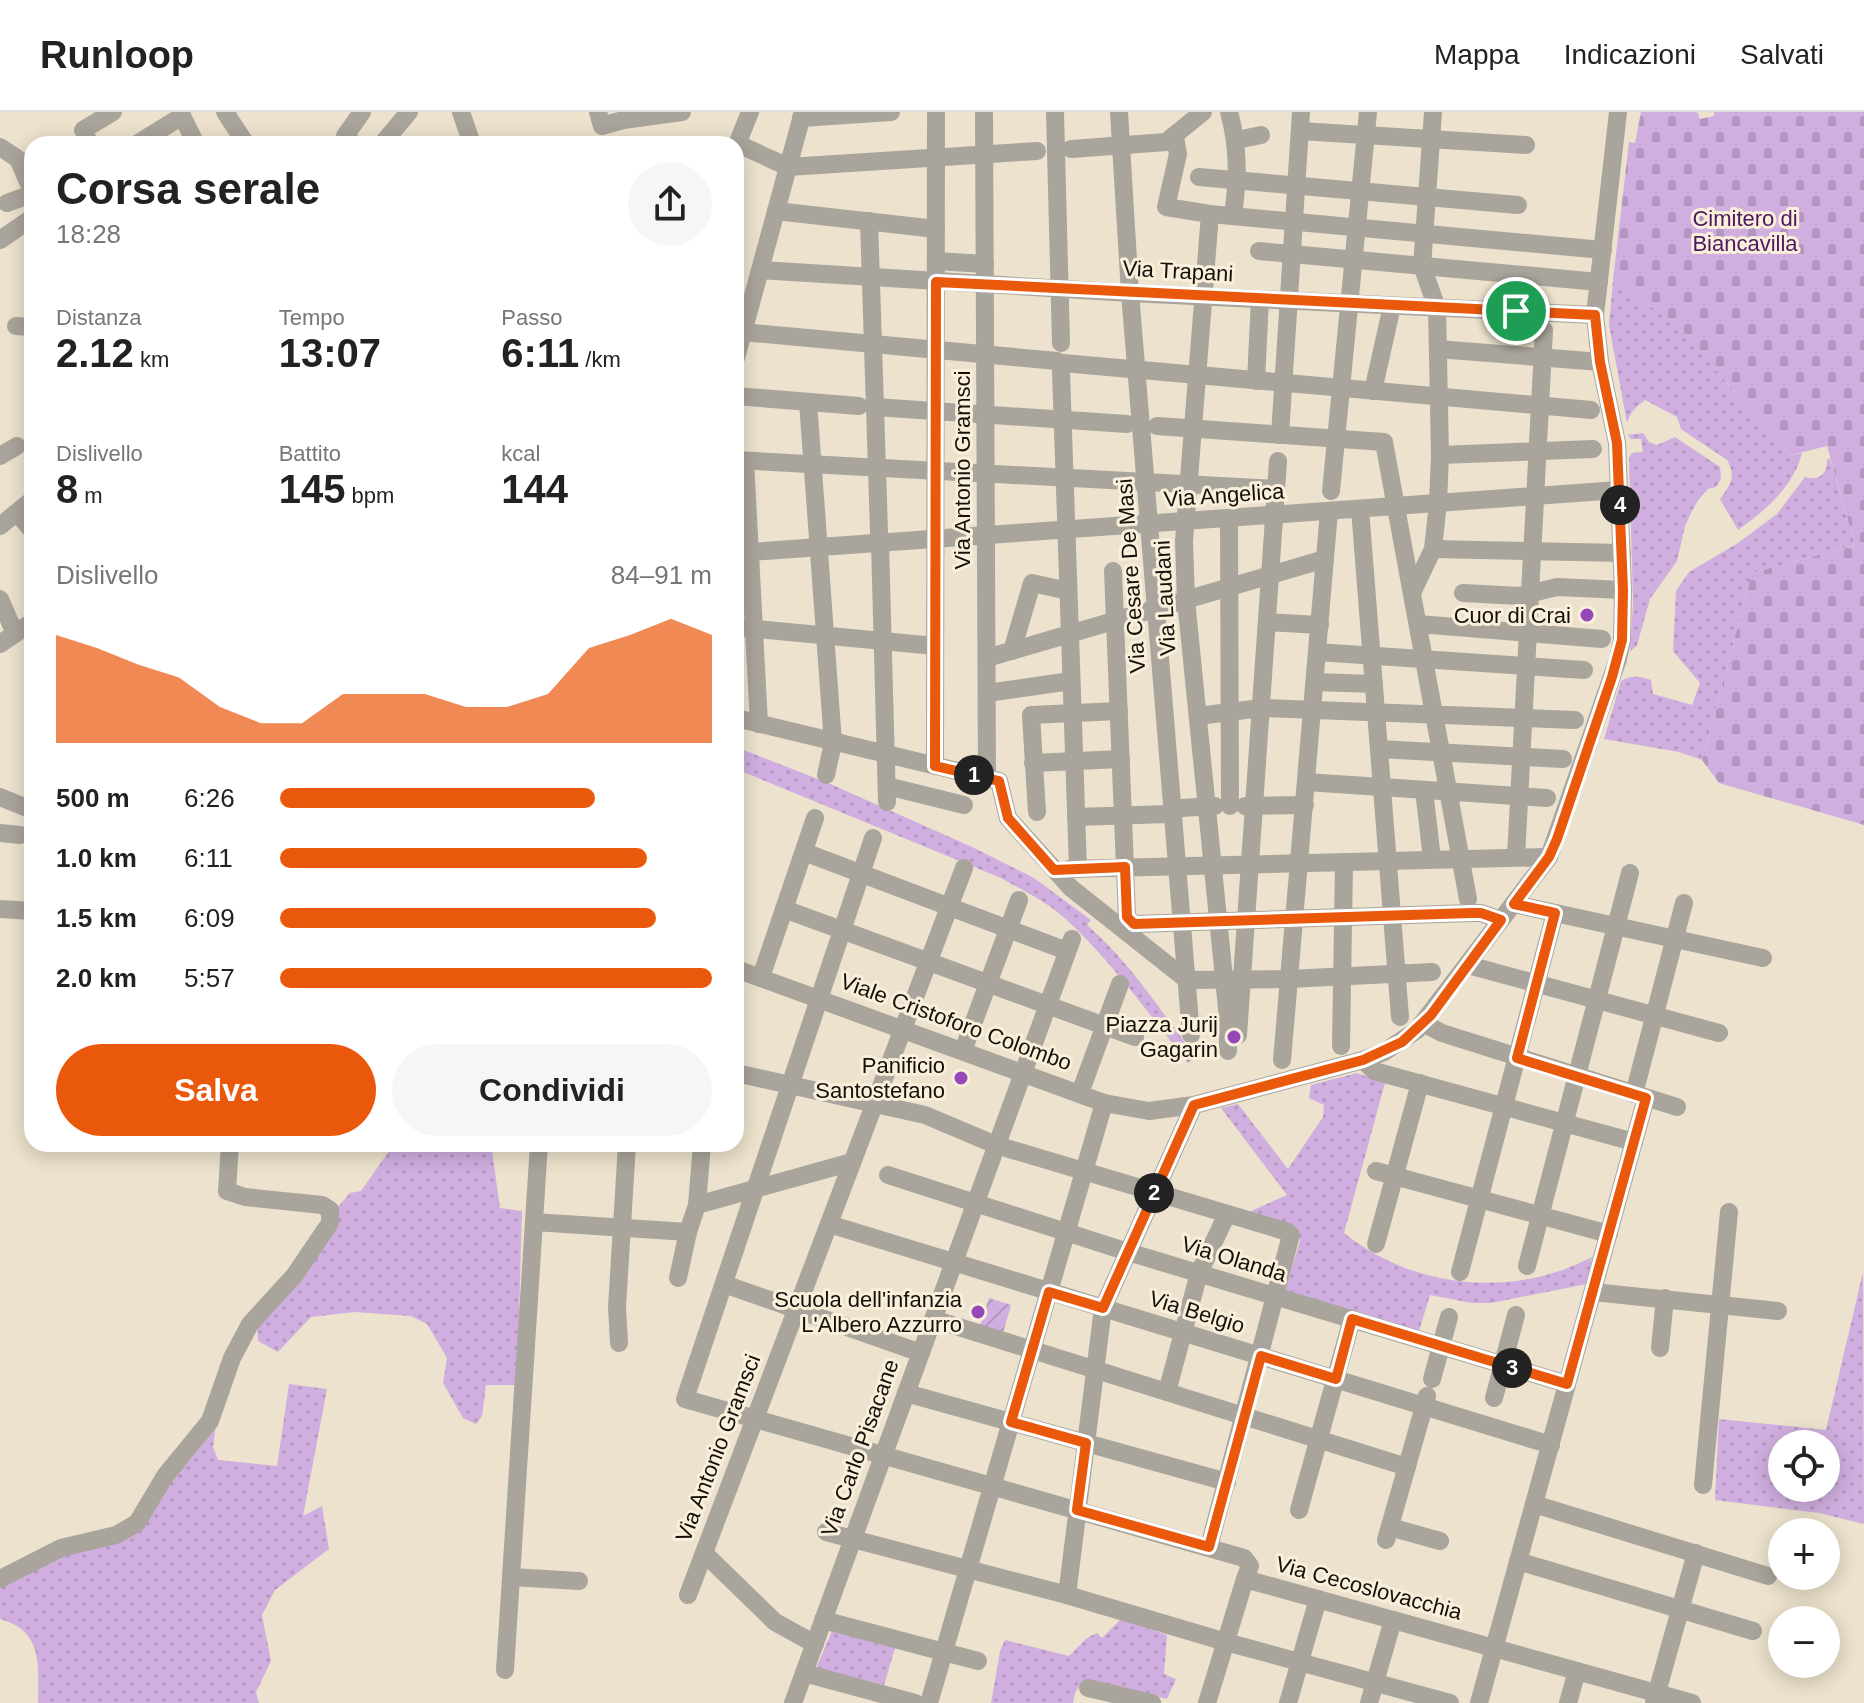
<!DOCTYPE html>
<html lang="it">
<meta charset="utf-8">
<style>
:root{--surface:#fff;--page:#f6f6f6;--text:#222;--muted:#767676;--line:#e0e0e0;--accent:#ea580c}
body{margin:0;font-family:Arial,sans-serif;background:var(--page);color:var(--text);height:100vh;display:flex;flex-direction:column;font-size:30px;white-space:nowrap}
*{box-sizing:border-box;margin:0}
p{font-size:26px;color:var(--muted)}
.icon{flex:none;width:44px;height:44px;fill:none;stroke:currentColor;stroke-width:2;stroke-linecap:round;stroke-linejoin:round}
.map{position:relative;flex:1;overflow:hidden}
.sheet{position:absolute;left:24px;top:24px;width:720px;height:1016px;display:flex;flex-direction:column;background:var(--surface);border-radius:24px;box-shadow:0 4px 20px #0003}
.sheet>*{flex:none}
.controls{position:absolute;left:1768px;top:1318px;display:grid;gap:16px}
.controls a{display:grid;place-items:center;width:72px;height:72px;border-radius:50%;background:var(--surface);box-shadow:0 4px 20px #0003;font-size:40px}
.pin{position:absolute;display:grid;place-items:center;width:68px;height:68px;color:#fff;margin:-34px;border:4px solid #fff;border-radius:50%;box-shadow:0 2px 8px #0007}
.km{position:absolute;width:40px;height:40px;margin:-20px;border-radius:50%;background:#222;color:#fff;font-size:22px;line-height:40px;text-align:center}
.round{display:grid;place-items:center;flex:none;width:84px;height:84px;border-radius:42px;background:var(--page)}
.overview{display:flex;align-items:center;justify-content:space-between;height:136px;padding:0 32px}
h1{font-size:44px;font-weight:700;line-height:60px}
.figures{display:grid;grid-template-columns:repeat(3,1fr);gap:12px;height:136px;padding:8px 32px}
.figures div{display:grid;align-content:center}
.figures b{font-size:40px;font-weight:700}
.figures small{font-size:22px;font-weight:400}
.figures p{font-size:22px}
.chart{height:224px;padding:16px 32px}
.chart p{display:flex;justify-content:space-between}
.chart svg{width:100%;height:144px;margin-top:8px;fill:var(--accent);opacity:.7}
.primary-button{display:flex;gap:16px;margin-top:auto;padding:16px 32px}
.primary-button a{flex:1;height:92px;border-radius:48px;background:var(--accent);color:#fff;font-size:32px;font-weight:700;line-height:92px;text-align:center}
.primary-button a+a{background:var(--page);color:var(--text)}
ul{padding:0 32px;list-style:none;font-size:26px}
li{display:grid;grid-template-columns:128px 96px 1fr;align-items:center;height:60px}
li i{height:20px;border-radius:10px;background:var(--accent)}
header{display:flex;align-items:center;gap:48px;box-sizing:border-box;height:112px;padding:0 40px;background:var(--surface);border-bottom:2px solid var(--line)}
header strong{font-size:38px}
nav{display:flex;gap:44px;margin-inline-start:auto;font-size:28px}
.map>svg:first-child{display:block}
.grass{fill:url(#grass-dots);fill-rule:evenodd}
.cemetery{fill:url(#cemetery-stones)}
.garden{fill:url(#garden-furrows)}
.lines{fill:none;stroke-linecap:round;stroke-linejoin:round}
.minor{stroke:#a9a59c;stroke-width:18}
.route-casing{stroke:#fff;stroke-width:16}
.route{stroke:#ea580c;stroke-width:10}
.poi-dot{fill:#9648b8;stroke:#f9efda;stroke-width:3}
.labels{text-anchor:middle;dominant-baseline:central;stroke-width:6;stroke-linejoin:round;paint-order:stroke}
.park-label{font-size:22px;fill:#4d1862;stroke:#f9efda}
.street-label{font-size:22px;fill:#14110a;stroke:#f9efda}
.poi-label{font-size:22px;fill:#14110a;stroke:#f9efda;text-anchor:end}
</style>
<header>
<strong>Runloop</strong>
<nav><a>Mappa</a><a>Indicazioni</a><a>Salvati</a></nav>
</header>
<div class="map">
<svg width="1864" height="1591" viewBox="0 0 1864 1591">
<defs>
<pattern id="grass-dots" width="8" height="8" patternUnits="userSpaceOnUse" patternTransform="scale(2)"><rect width="8" height="8" fill="#d0afe0"/><path d="M2 2h.1M6 6h.1" fill="none" stroke="#b296bf" stroke-width="1.8" stroke-linecap="round"/></pattern>
<pattern id="cemetery-stones" width="16" height="16" patternUnits="userSpaceOnUse" patternTransform="scale(2)"><rect width="16" height="16" fill="#d0afe0"/><path d="M2 7V4a2 2 0 0 1 4 0v3zM10 15v-3a2 2 0 0 1 4 0v3z" fill="#b296bf"/></pattern>
<pattern id="garden-furrows" width="10" height="10" patternUnits="userSpaceOnUse" patternTransform="scale(2)"><rect width="10" height="10" fill="#d0afe0"/><path d="M-1 1l2-2M0 10L10 0M9 11l2-2" fill="none" stroke="#b296bf"/></pattern>
</defs>
<rect width="100%" height="100%" fill="#ece2cd"/>
<g class="grass">
<path d="M1613,168L1674,211L1742,288V292L1791,343L1802,341C1794,374 1765,399 1738,418L1720,387C1730,373 1737,365 1727,348L1681,317L1677,305L1645,288C1636,295 1630,300 1627,311L1609,213Z"/>
<path d="M1643,321L1649,330L1657,333L1675,325L1720,355L1721,367L1716,375L1708,377L1699,387L1693,397L1685,414L1677,449L1650,487L1637,533L1630,540L1633,492L1629,345L1632,341L1643,340L1641,327H1631L1628,323Z"/>
<path d="M1830,346L1855,433L1752,461L1702,648L1679,640L1604,627L1621,569C1632,563 1640,564 1651,568L1653,582L1692,593L1700,571L1673,539L1676,479L1689,460L1738,431L1777,402L1805,365C1819,369 1827,363 1827,348Z"/>
<path d="M736,635L828,671L970,734L1034,766L1091,808L1087,813C1130,850 1162,901 1196,945L1188,951C1149,902 1114,853 1069,810C1049,791 1024,779 1001,766L736,657Z"/>
<path d="M1357,961L1385,971L1344,1121C1414,1177 1513,1187 1592,1145L1587,1172L1491,1191H1472L1430,1183L1419,1219L1285,1178L1300,1129L1298,1121L1249,1100L1287,1083L1221,996L1238,992L1288,1057L1323,1005L1324,993L1309,986L1311,973Z"/>
<path d="M394,1032H491L500,1096L522,1099L517,1273H486L482,1304L476,1312L463,1306L443,1271L447,1246L427,1212L411,1204L355,1200L311,1205L278,1240L258,1229L257,1215L335,1120L338,1095L350,1081L361,1079Z"/>
<path d="M1863,1160L1864,1412L1819,1401L1715,1388L1719,1307L1826,1318ZM1782,1332H1826V1376H1782Z"/>
<path d="M289,1272L327,1277L303,1404L322,1394L329,1437L275,1478L262,1503L271,1549L256,1580L259,1591H38C38,1554 44,1519 0,1507V1472L57,1445L115,1432L219,1289L213,1335L218,1348L277,1354Z"/>
<path d="M1121,1507L1167,1523L1164,1562L1176,1567L1167,1587L1083,1568L1075,1581L1073,1591H991L1000,1539L1005,1528L1069,1544L1087,1526L1097,1521L1102,1526Z"/>
<path d="M832,1519L895,1536L884,1573L816,1556Z"/>
</g>
<path class="cemetery" d="M1641,0H1694L1698,1L1700,7L1714,4V0H1864V713L1719,671L1702,648L1752,461L1855,433L1827,334L1791,343L1741,292L1742,288L1674,211L1613,168L1629,30L1635,31Z"/>
<path class="garden" d="M989,1186L1011,1193L1003,1221L980,1214Z"/>
<g class="lines">
<g class="minor">
<path d="M180,0L196,32"/>
<path d="M225,0L246,32"/>
<path d="M461,0L472,32"/>
<path d="M598,0L602,14L623,8L682,0"/>
<path d="M984,0L987,666"/>
<path d="M1055,0L1061,231"/>
<path d="M1119,0L1130,181L1191,923"/>
<path d="M1229,0C1239,36 1238,67 1233,104"/>
<path d="M801,6L891,0"/>
<path d="M1300,19L1526,33"/>
<path d="M1175,25L1178,42L1166,95L1210,102L1603,138"/>
<path d="M1237,28L1261,23"/>
<path d="M90,32L83,18L113,0"/>
<path d="M137,32L182,4"/>
<path d="M354,32L345,24L362,0"/>
<path d="M382,32L409,0"/>
<path d="M738,32L788,55L1037,39"/>
<path d="M0,35L18,47L32,79"/>
<path d="M736,35L750,0"/>
<path d="M1071,37L1166,30L1203,0"/>
<path d="M1199,65L1518,93"/>
<path d="M7,91L32,82"/>
<path d="M776,99L936,117"/>
<path d="M1210,102L1184,429L1186,488L1228,906V939"/>
<path d="M869,109L879,420"/>
<path d="M0,128L32,106"/>
<path d="M1259,139L1599,170"/>
<path d="M936,149L985,152"/>
<path d="M760,158L1130,181L1595,203"/>
<path d="M16,214L32,215"/>
<path d="M743,220L1057,249"/>
<path d="M1438,237L1600,250"/>
<path d="M736,246L803,0"/>
<path d="M1063,251L1591,298"/>
<path d="M1061,260L1078,757"/>
<path d="M1256,269L1260,187"/>
<path d="M1373,279L1392,194"/>
<path d="M736,284L859,294"/>
<path d="M808,290L833,631L826,663"/>
<path d="M875,295L1127,312"/>
<path d="M1157,314L1384,330L1468,787"/>
<path d="M1280,323L1301,0"/>
<path d="M1440,343L1593,337"/>
<path d="M0,344L17,334"/>
<path d="M736,348L1276,377"/>
<path d="M745,349L759,612"/>
<path d="M1331,379L1368,0"/>
<path d="M1360,397L1400,905"/>
<path d="M17,401L32,418"/>
<path d="M1229,406L1230,694"/>
<path d="M0,414L32,388"/>
<path d="M880,431L887,690"/>
<path d="M1433,437L1622,441"/>
<path d="M736,441L1619,378"/>
<path d="M1113,459L1127,805L1134,812L1471,801H1481L1501,808"/>
<path d="M1413,479L1433,437L1438,391L1440,343L1437,196L1422,154L1433,0"/>
<path d="M1463,481L1520,484L1557,475L1623,478"/>
<path d="M0,487L15,522"/>
<path d="M1267,510L1320,513"/>
<path d="M1419,512L1602,527"/>
<path d="M736,515L935,534"/>
<path d="M0,532L32,510"/>
<path d="M1012,539L1032,471L1068,479"/>
<path d="M1317,540L1584,558"/>
<path d="M987,546L1325,447"/>
<path d="M1315,570L1374,572"/>
<path d="M987,581L1071,569"/>
<path d="M1198,604L1261,596L1575,608"/>
<path d="M736,606L999,669L1008,706L1071,776L1187,868L1289,867L1432,860"/>
<path d="M1379,637L1563,647"/>
<path d="M1033,651L1121,647"/>
<path d="M935,654L936,0"/>
<path d="M1306,670L1547,686"/>
<path d="M887,674L964,693"/>
<path d="M1424,678L1432,747"/>
<path d="M0,685L32,698"/>
<path d="M1245,694L1305,693"/>
<path d="M1037,700L1031,603L1119,599"/>
<path d="M1076,705L1168,702L1181,696L1215,694"/>
<path d="M0,721L20,723"/>
<path d="M873,726L685,1287L1244,1446L1250,1454L1245,1467L1692,1591"/>
<path d="M804,740L1067,839"/>
<path d="M1516,745L1544,218"/>
<path d="M1069,757L1549,745"/>
<path d="M1514,792L1763,846"/>
<path d="M0,797L32,799"/>
<path d="M784,797L1135,925"/>
<path d="M1468,853L1719,921"/>
<path d="M736,857L1104,991L1149,999L1194,993L1363,948L1384,940L1417,918L1549,745L1618,547L1622,528L1623,478L1617,331L1600,250L1595,203L1618,0"/>
<path d="M761,865L815,706"/>
<path d="M1423,911L1442,921L1677,995"/>
<path d="M1238,923L1278,349"/>
<path d="M1341,934L1344,750"/>
<path d="M963,939L1019,788"/>
<path d="M1282,948L1329,399"/>
<path d="M1363,948L1374,959L1634,1030"/>
<path d="M736,961L925,1003L996,1033L1288,1120L1291,1123L1209,1435"/>
<path d="M1080,981L1120,872"/>
<path d="M1634,982L1684,791"/>
<path d="M1376,1059L1609,1122"/>
<path d="M888,1063L1128,1140L1567,1272"/>
<path d="M697,1093L852,1050"/>
<path d="M534,1110L688,1120"/>
<path d="M829,1112L1551,1333"/>
<path d="M1376,1132L1420,971"/>
<path d="M1527,1154L1630,761"/>
<path d="M1460,1160L1555,801"/>
<path d="M678,1166L688,1120L697,1093L702,1032"/>
<path d="M724,1172L921,1241"/>
<path d="M1593,1180L1778,1199"/>
<path d="M933,1207L1407,1355"/>
<path d="M619,1231L617,1195L627,1032"/>
<path d="M1660,1236L1665,1186"/>
<path d="M1432,1267L1449,1205"/>
<path d="M1167,1280L1199,1161L1227,1102"/>
<path d="M906,1281L1227,1370"/>
<path d="M1494,1286L1516,1203"/>
<path d="M1703,1373L1729,1100"/>
<path d="M1534,1392L1768,1464"/>
<path d="M1299,1398L1352,1207"/>
<path d="M1390,1415L1440,1429"/>
<path d="M826,1420L1067,1483L1226,1530L1450,1591"/>
<path d="M1386,1428L1427,1284"/>
<path d="M704,1441L775,1510L815,1532"/>
<path d="M1518,1449L1753,1519"/>
<path d="M511,1465L579,1469"/>
<path d="M0,1467L61,1436L116,1423L137,1411L165,1364L210,1309L232,1246L250,1212L294,1164L330,1111V1098L322,1093L245,1085L227,1079L230,1032"/>
<path d="M688,1483L964,756"/>
<path d="M1067,1483L1103,1196L1194,993"/>
<path d="M823,1508L978,1549"/>
<path d="M505,1558L539,1032"/>
<path d="M804,1561L915,1591"/>
<path d="M1088,1576L1152,1591"/>
<path d="M793,1591L1072,827"/>
<path d="M929,1591L1104,991"/>
<path d="M1207,1591L1245,1467"/>
<path d="M1288,1591L1318,1487"/>
<path d="M1369,1591L1393,1508"/>
<path d="M1479,1591L1646,986"/>
<path d="M1568,1591L1577,1559"/>
<path d="M1654,1591L1696,1441"/>
</g>
</g>
<g class="lines">
<g class="route-casing">
<path id="route" d="M936,170L1595,203L1600,250L1617,331L1623,478L1622,528L1612,565L1557,727L1549,745L1514,792L1555,801L1517,946L1646,986L1567,1272L1352,1207L1336,1267L1261,1244L1209,1435L1077,1398L1086,1331L1011,1310L1049,1180L1103,1196L1194,993L1363,948L1402,930L1431,903L1501,808L1481,801H1471L1134,812L1127,805L1125,755L1054,758L1008,706L999,669L935,654Z"/>
</g>
<use href="#route" class="route"/>
</g>
<g class="poi-dot">
<circle cx="1587" cy="503" r="8"/>
<circle cx="1234" cy="925" r="8"/>
<circle cx="961" cy="966" r="8"/>
<circle cx="978" cy="1200" r="8"/>
</g>
<g class="labels">
<g class="park-label">
<text x="1745" y="106">Cimitero di<tspan x="1745" dy="25">Biancavilla</tspan></text>
</g>
<g class="street-label">
<text transform="translate(1178 159) rotate(3)">Via Trapani</text>
<text transform="translate(962 358) rotate(-90)">Via Antonio Gramsci</text>
<text transform="translate(1224 383) rotate(-4)">Via Angelica</text>
<text transform="translate(1131 464) rotate(-94)">Via Cesare De Masi</text>
<text transform="translate(1165 486) rotate(-93)">Via Laudani</text>
<text transform="translate(956 910) rotate(20)">Viale Cristoforo Colombo</text>
<text transform="translate(1234 1147) rotate(17)">Via Olanda</text>
<text transform="translate(1197 1200) rotate(17)">Via Belgio</text>
<text transform="translate(718 1336) rotate(-69)">Via Antonio Gramsci</text>
<text transform="translate(860 1336) rotate(-70)">Via Carlo Pisacane</text>
<text transform="translate(1369 1476) rotate(15)">Via Cecoslovacchia</text>
</g>
<g class="poi-label">
<text x="1571" y="503">Cuor di Crai</text>
<text x="1218" y="912">Piazza Jurij<tspan x="1218" dy="25">Gagarin</tspan></text>
<text x="945" y="953">Panificio<tspan x="945" dy="25">Santostefano</tspan></text>
<text x="962" y="1187">Scuola dell'infanzia<tspan x="962" dy="25">L'Albero Azzurro</tspan></text>
</g>
</g>
</svg>
<div class="controls">
<a><svg class="icon" aria-label="locate" viewBox="0 0 24 24"><circle cx="12" cy="12" r="6"/><path d="M12 2v4M12 18v4M2 12h4M18 12h4"/></svg></a>
<a>+</a>
<a>−</a>
</div>
<div class="pin" style="left:1516px;top:199px;background:#1e9e55"><svg class="icon" aria-label="arrive" viewBox="0 0 24 24"><path d="M6 21V4h12l-3 4 3 4H6"/></svg></div>
<b class="km" style="left:974px;top:663px">1</b>
<b class="km" style="left:1154px;top:1081px">2</b>
<b class="km" style="left:1512px;top:1256px">3</b>
<b class="km" style="left:1620px;top:393px">4</b>
<section class="sheet">
<div class="overview"><div><h1>Corsa serale</h1><p>18:28</p></div><a class="round"><svg class="icon" aria-label="share" viewBox="0 0 24 24"><path d="M12 15V3M7 8l5-5 5 5M5 13v7h14v-7"/></svg></a></div>
<div class="figures">
<div><p>Distanza</p><b>2.12<small> km</small></b></div>
<div><p>Tempo</p><b>13:07</b></div>
<div><p>Passo</p><b>6:11<small> /km</small></b></div>
</div>
<div class="figures">
<div><p>Dislivello</p><b>8<small> m</small></b></div>
<div><p>Battito</p><b>145<small> bpm</small></b></div>
<div><p>kcal</p><b>144</b></div>
</div>
<div class="chart"><p><span>Dislivello</span>84–91 m</p>
<svg viewBox="0 0 160 44" preserveAspectRatio="none"><path d="M0 44V11L10 15L20 20L30 24L40 33L50 38L60 38L70 29L80 29L90 29L100 33L110 33L120 29L130 15L140 11L150 6L160 11V44z"/></svg>
</div>
<ul>
<li><b>500 m</b>6:26<i style="width:73%"></i></li>
<li><b>1.0 km</b>6:11<i style="width:85%"></i></li>
<li><b>1.5 km</b>6:09<i style="width:87%"></i></li>
<li><b>2.0 km</b>5:57<i style="width:100%"></i></li>
</ul>
<div class="primary-button"><a>Salva</a><a>Condividi</a></div>
</section>
</div>
